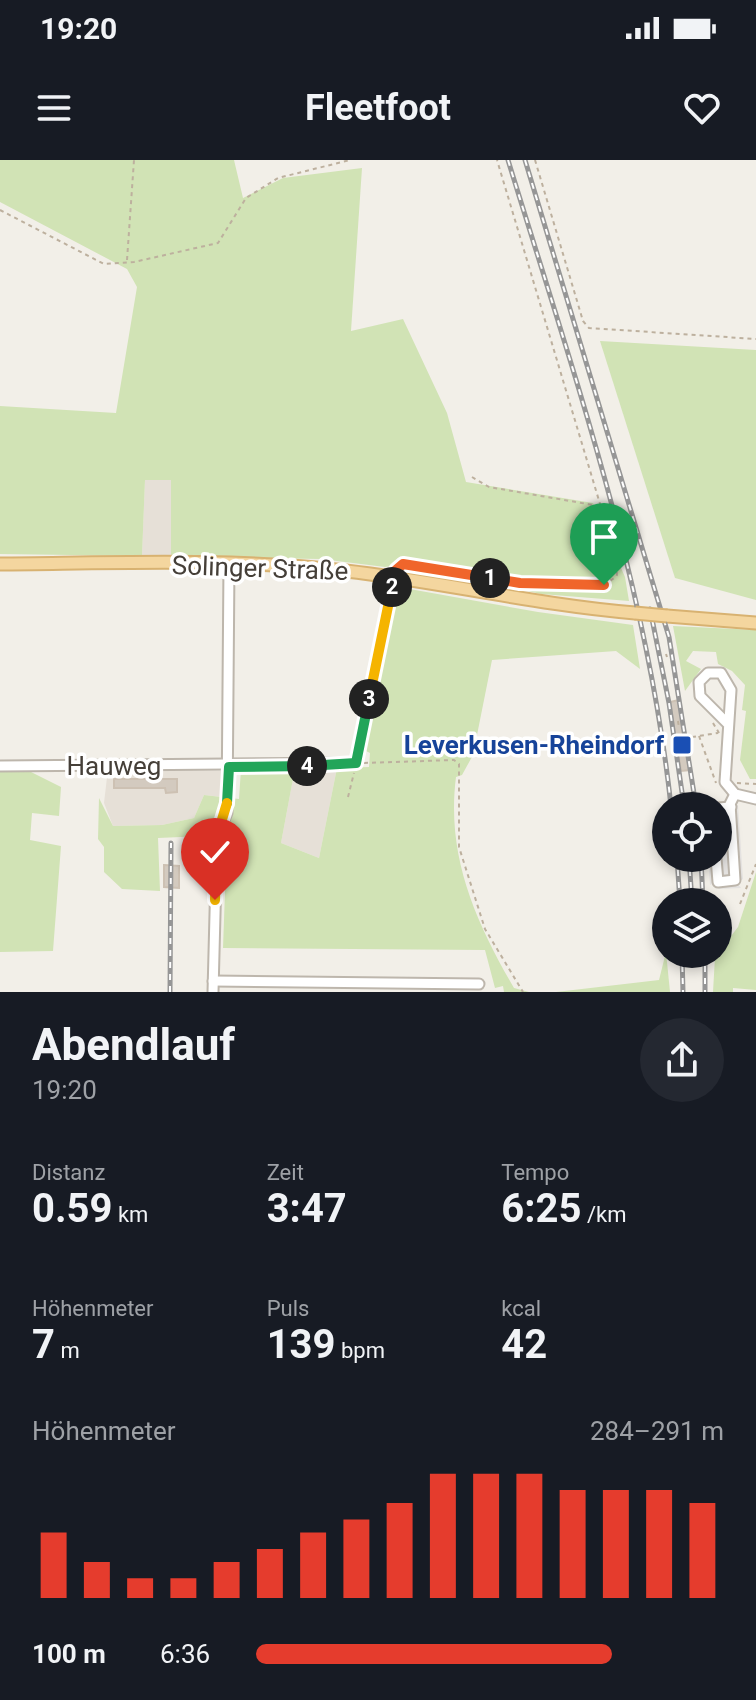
<!DOCTYPE html>
<html lang="de">
<meta charset="utf-8">
<style>
:root{--surface:#171b24;--page:#242831;--text:#f1f3f6;--muted:#9ea1a6;--accent:#e53c2d}
body{margin:0;font-family:Roboto,sans-serif;background:var(--page);color:var(--text);height:100vh;display:flex;flex-direction:column;font-size:30px;white-space:nowrap}
*{box-sizing:border-box;margin:0}
p{font-size:26px;color:var(--muted)}
.icon{flex:none;width:44px;height:44px;fill:none;stroke:currentColor;stroke-width:2;stroke-linecap:round;stroke-linejoin:round}
.map{position:relative;height:832px;overflow:hidden}
.side{display:flex;flex-direction:column;background:var(--surface);flex:1}
.side>*{flex:none}
.controls{position:absolute;left:652px;top:632px;display:grid;gap:16px}
.controls a{display:grid;place-items:center;width:80px;height:80px;border-radius:50%;background:var(--surface);box-shadow:0 4px 12px #0003;font-size:40px}
.pin{position:absolute;display:grid;place-items:center;width:68px;height:68px;color:#fff;margin:-82px -34px;border-radius:50% 50% 50% 0;rotate:-45deg;box-shadow:0 0 8px #0007}
.pin .icon{rotate:45deg}
.km{position:absolute;width:40px;height:40px;margin:-20px;border-radius:50%;background:#222;color:#fff;font-size:22px;line-height:40px;text-align:center}
.round{display:grid;place-items:center;flex:none;width:84px;height:84px;border-radius:42px;background:var(--page)}
.summary{display:flex;align-items:center;justify-content:space-between;height:136px;padding:0 32px}
h1{font-size:44px;font-weight:700;line-height:60px}
.metrics{display:grid;grid-template-columns:repeat(3,1fr);gap:12px;height:136px;padding:8px 32px}
.metrics div{display:grid;align-content:center}
.metrics b{font-size:40px;font-weight:700}
.metrics small{font-size:22px;font-weight:400}
.metrics p{font-size:22px}
.chart{height:224px;padding:16px 32px}
.chart p{display:flex;justify-content:space-between}
.chart svg{width:100%;height:144px;margin-top:8px;stroke:var(--accent);stroke-width:6}
ul{padding:0 32px;list-style:none;font-size:26px}
li{display:grid;grid-template-columns:128px 96px 1fr;align-items:center;height:60px}
li i{height:20px;border-radius:10px;background:var(--accent)}
.status{display:flex;justify-content:space-between;align-items:center;height:56px;padding:0 40px;background:var(--surface);direction:ltr}
.status svg{height:22px;fill:currentColor}
header{display:flex;justify-content:space-between;align-items:center;height:104px;padding:0 32px;background:var(--surface);font-size:36px;font-weight:700}
.map>svg:first-child{display:block}
.residential{fill:#e6e0d7}
.green{fill:#d1e3b5}
.parking{fill:#e4e2e0}
.building{fill:#d3cabf;stroke:#cdc1b3;stroke-width:2}
.lines{fill:none;stroke-linecap:round;stroke-linejoin:round}
.minor-casing{stroke:#bdb6ac;stroke-width:13}
.major-casing{stroke:#d8b271;stroke-width:15}
.path{stroke:#bdb09e;stroke-width:2;stroke-dasharray:4 4;stroke-linecap:butt}
.minor{stroke:#fff;stroke-width:9}
.major{stroke:#f4d69f;stroke-width:11}
.rail-casing{stroke:#969696;stroke-width:5}
.rail{stroke:#fff;stroke-width:2;stroke-dasharray:6;stroke-linecap:butt}
.major-bridge-casing{stroke:#d8b271;stroke-width:15;stroke-linecap:butt}
.major-bridge{stroke:#f4d69f;stroke-width:11}
.split-1-casing{stroke:#fff;stroke-width:16}
.split-2-casing{stroke:#fff;stroke-width:16}
.split-3-casing{stroke:#fff;stroke-width:16}
.split-4-casing{stroke:#fff;stroke-width:16}
.split-5-casing{stroke:#fff;stroke-width:16}
.split-6-casing{stroke:#fff;stroke-width:16}
.split-1{stroke:#f0652b;stroke-width:10}
.split-2{stroke:#f0652b;stroke-width:10}
.split-3{stroke:#f5b400;stroke-width:10}
.split-4{stroke:#22a559;stroke-width:10}
.split-5{stroke:#22a559;stroke-width:10}
.split-6{stroke:#f5b400;stroke-width:10}
.transit-dot{fill:#1a4fb4;stroke:#fff;stroke-width:3}
.labels{text-anchor:middle;dominant-baseline:central;stroke-width:7;stroke-linejoin:round;paint-order:stroke}
.street-label{font-size:26px;fill:#453f38;stroke:#fff}
.transit-label{font-size:26px;font-weight:bold;fill:#164399;stroke:#fff;text-anchor:end}
</style>
<div class="status"><b>19:20</b><svg viewBox="0 0 49 12"><path d="M0 12V9h3v3zM5 12V6h3v6zM10 12V3h3v9zM15 12V0h3v12zM26 1h20v11H26zM47 4h2v5h-2z"/></svg></div>
<header><svg class="icon" aria-label="menu" viewBox="0 0 24 24"><path d="M4 6h16M4 12h16M4 18h16"/></svg>Fleetfoot<svg class="icon" aria-label="heart" viewBox="0 0 24 24"><path d="M12 20l-8-8c-3-5 5-10 8-4 3-6 11-1 8 4z"/></svg></header>
<div class="map">
<svg width="756" height="832" viewBox="0 0 756 832">
<rect width="100%" height="100%" fill="#f2efe8"/>
<g class="residential">
<path d="M145,320H172L171,397L142,396Z"/>
<path d="M295,608H337L319,698L281,683Z"/>
<path d="M108,609L222,611V637L204,635L194,658L162,665L113,666L104,643Z"/>
</g>
<g class="green">
<path d="M0,0H234L243,38L283,18L362,8L351,171L403,159L447,253L466,322L593,343L625,417L629,441L541,434L477,419L425,401L385,407L321,399L171,397V320H145L142,396L0,394V246L116,253L137,127L127,109L0,42Z"/>
<path d="M600,181L756,190V440L675,418Z"/>
<path d="M404,428L538,452L633,465L640,509L616,491L492,500L473,595L462,615L456,617C446,695 475,761 514,828L529,832H504L503,826L495,828L485,790L223,788L227,675L158,678L160,731L122,729L104,712V687L98,679L99,638L113,666L162,665L194,658L204,635L239,639L241,609L295,608L281,683L319,698L337,608L369,607L370,593L362,589L396,434Z"/>
<path d="M673,466L756,470V619H750L740,600L746,551L742,550L745,525L732,511L718,504L716,492L693,491L686,501L701,509L685,531Z"/>
<path d="M0,609H25L61,627L59,656L32,653L30,680L61,686L53,791L0,792Z"/>
<path d="M756,712V830L733,828V832H713L715,797L738,767Z"/>
<path d="M666,792L670,832H556L659,820Z"/>
</g>
<path class="parking" d="M738,645L743,719L737,723L741,728L719,729L715,723L710,725L708,698H718V646Z"/>
<g class="building">
<path d="M679,540L690,610L681,611L670,542Z"/>
<path d="M114,619H177V632L166,633L165,628H114Z"/>
<path d="M164,705L179,706V728L164,727Z"/>
</g>
<g class="lines">
<g class="minor-casing">
<g id="minor">
<path d="M728,564L700,536L699,522L708,513H721L731,530L725,622L735,634L756,639"/>
<path d="M0,606L356,603L393,417"/>
<path d="M718,648L731,647"/>
<path d="M716,698L718,722L735,720L730,644L735,634"/>
<path d="M213,821L479,824"/>
<path d="M213,832L217,676L227,653L229,404"/>
</g>
</g>
<g class="major-casing">
<g id="major">
<path d="M0,404C115,403 232,398 346,411C443,422 537,445 635,453"/>
<path d="M667,456L756,463"/>
</g>
</g>
<g class="path">
<path d="M535,0L583,161L589,168L756,179"/>
<path d="M0,50L104,104L134,102L218,83L246,38L278,18L350,0"/>
<path d="M127,100L134,0"/>
<path d="M472,317L489,327L599,346"/>
<path d="M398,408L403,404C438,410 598,444 617,415L615,394L497,0"/>
<path d="M666,494L667,497"/>
<path d="M678,561L679,568"/>
<path d="M713,563L719,573"/>
<path d="M699,576L716,623"/>
<path d="M692,577L718,573"/>
<path d="M364,603L454,600L459,604V687L485,769L523,832"/>
<path d="M737,623L756,624"/>
<path d="M348,637L354,613"/>
<path d="M740,744L756,704"/>
</g>
<use href="#minor" class="minor"/>
<use href="#major" class="major"/>
<g class="rail-casing">
<g id="rail">
<path d="M508,0C573,212 647,424 671,646"/>
<path d="M525,0L669,477L696,646"/>
<path d="M650,449L669,543L684,646"/>
<path d="M677,698L680,742"/>
<path d="M689,698L692,742"/>
<path d="M701,698L703,742"/>
<path d="M682,794L683,832"/>
<path d="M705,794V832"/>
<path d="M170,832L171,683"/>
</g>
</g>
<use href="#rail" class="rail"/>
<g class="major-bridge-casing">
<path id="major-bridge" d="M635,453L667,456"/>
</g>
<use href="#major-bridge" class="major-bridge"/>
</g>
<g class="lines">
<g class="split-1-casing">
<path id="split-1" d="M490,418L520,423L604,425"/>
</g>
<g class="split-2-casing">
<path id="split-2" d="M392,427L396,410L403,404L490,418"/>
</g>
<g class="split-3-casing">
<path id="split-3" d="M369,539L392,427"/>
</g>
<g class="split-4-casing">
<path id="split-4" d="M307,606L356,603L369,539"/>
</g>
<g class="split-5-casing">
<path id="split-5" d="M227,643L229,607L307,606"/>
</g>
<g class="split-6-casing">
<path id="split-6" d="M215,740L217,676L227,643"/>
</g>
<use href="#split-1" class="split-1"/>
<use href="#split-2" class="split-2"/>
<use href="#split-3" class="split-3"/>
<use href="#split-4" class="split-4"/>
<use href="#split-5" class="split-5"/>
<use href="#split-6" class="split-6"/>
</g>
<rect class="transit-dot" x="672" y="575" width="20" height="20" rx="4"/>
<g class="labels">
<g class="street-label">
<text transform="translate(260 408) rotate(2)">Solinger Straße</text>
<text x="114" y="606">Hauweg</text>
</g>
<g class="transit-label">
<text x="664" y="585">Leverkusen-Rheindorf</text>
</g>
</g>
</svg>
<div class="controls">
<a><svg class="icon" aria-label="locate" viewBox="0 0 24 24"><circle cx="12" cy="12" r="6"/><path d="M12 2v4M12 18v4M2 12h4M18 12h4"/></svg></a>
<a><svg class="icon" aria-label="layers" viewBox="0 0 24 24"><path d="M12 4l9 5-9 5-9-5zM3 14l9 5 9-5"/></svg></a>
</div>
<div class="pin" style="left:604px;top:425px;background:#1e9e55"><svg class="icon" aria-label="arrive" viewBox="0 0 24 24"><path d="M6 21V4h12l-3 4 3 4H6"/></svg></div>
<div class="pin" style="left:215px;top:740px;background:#d93025"><svg class="icon" aria-label="check" viewBox="0 0 24 24"><path d="M5 12l5 5 9-10"/></svg></div>
<b class="km" style="left:490px;top:418px">1</b>
<b class="km" style="left:392px;top:427px">2</b>
<b class="km" style="left:369px;top:539px">3</b>
<b class="km" style="left:307px;top:606px">4</b>
</div>
<section class="side">
<div class="summary"><div><h1>Abendlauf</h1><p>19:20</p></div><a class="round"><svg class="icon" aria-label="share" viewBox="0 0 24 24"><path d="M12 15V3M7 8l5-5 5 5M5 13v7h14v-7"/></svg></a></div>
<div class="metrics">
<div><p>Distanz</p><b>0.59<small> km</small></b></div>
<div><p>Zeit</p><b>3:47</b></div>
<div><p>Tempo</p><b>6:25<small> /km</small></b></div>
</div>
<div class="metrics">
<div><p>Höhenmeter</p><b>7<small> m</small></b></div>
<div><p>Puls</p><b>139<small> bpm</small></b></div>
<div><p>kcal</p><b>42</b></div>
</div>
<div class="chart"><p><span>Höhenmeter</span>284–291 m</p>
<svg viewBox="0 0 160 44" preserveAspectRatio="none"><path d="M5 44V24M15 44V33M25 44V38M35 44V38M45 44V33M55 44V29M65 44V24M75 44V20M85 44V15M95 44V6M105 44V6M115 44V6M125 44V11M135 44V11M145 44V11M155 44V15"/></svg>
</div>
<ul>
<li><b>100 m</b>6:36<i style="width:76%"></i></li>
</ul>
</section>
